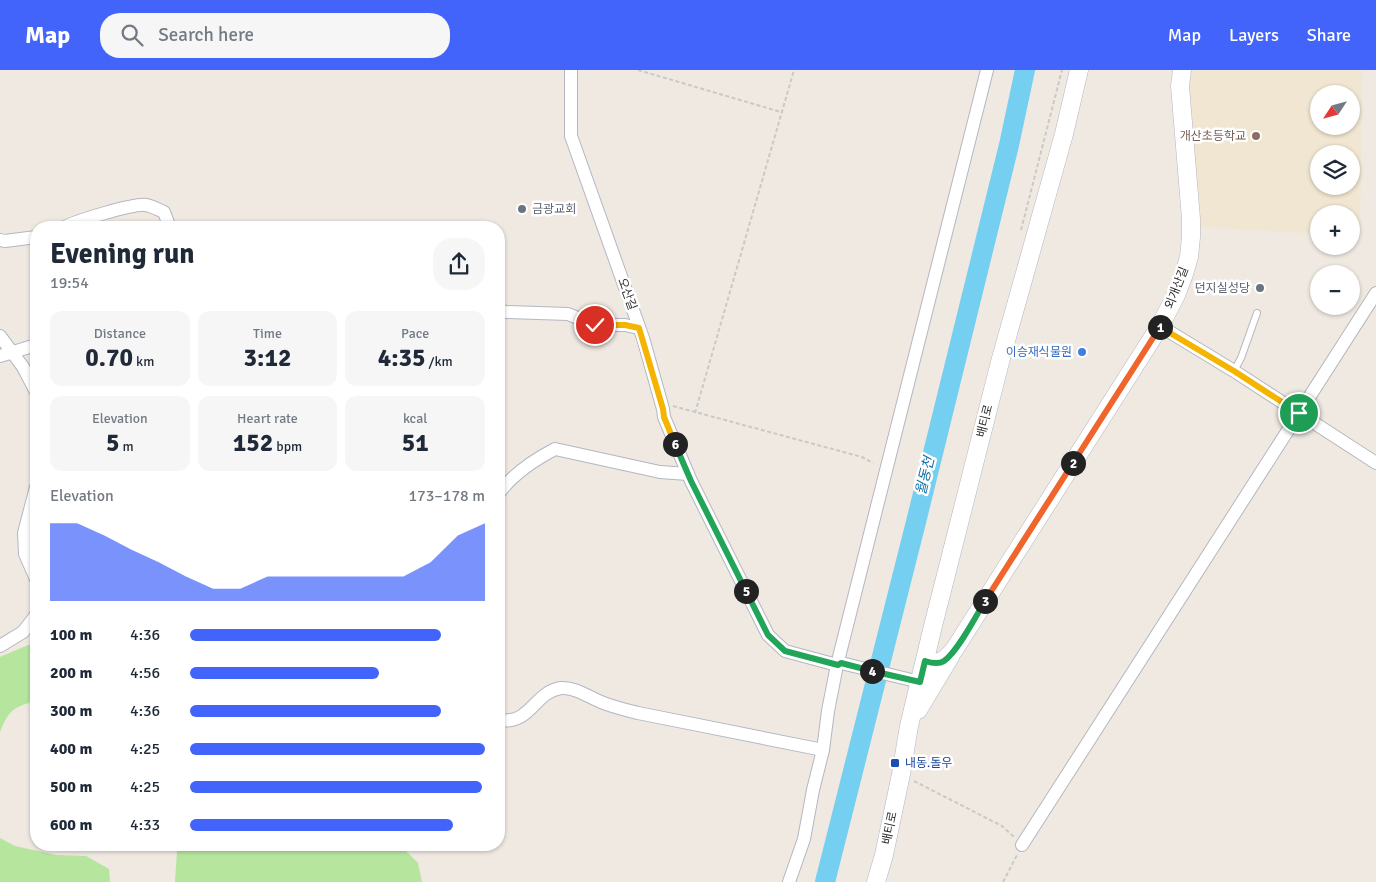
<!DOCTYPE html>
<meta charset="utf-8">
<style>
:root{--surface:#fff;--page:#f6f6f7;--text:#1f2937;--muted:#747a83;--accent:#4264fb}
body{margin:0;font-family:Signika,"Noto Sans KR",sans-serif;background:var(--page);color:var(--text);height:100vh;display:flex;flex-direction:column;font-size:19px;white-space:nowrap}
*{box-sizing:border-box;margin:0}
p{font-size:16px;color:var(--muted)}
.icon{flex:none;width:28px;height:28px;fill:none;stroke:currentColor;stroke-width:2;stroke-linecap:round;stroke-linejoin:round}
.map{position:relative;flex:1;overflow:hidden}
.details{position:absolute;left:30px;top:151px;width:475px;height:630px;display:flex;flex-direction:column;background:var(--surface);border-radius:20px;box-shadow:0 1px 4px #0004}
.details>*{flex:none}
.needle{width:32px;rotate:234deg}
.tools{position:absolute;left:1310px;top:15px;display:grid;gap:10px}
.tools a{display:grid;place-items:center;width:50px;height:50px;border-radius:50%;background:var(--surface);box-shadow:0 1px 4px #0004;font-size:25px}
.pin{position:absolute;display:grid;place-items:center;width:42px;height:42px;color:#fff;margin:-21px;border:2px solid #fff;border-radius:50%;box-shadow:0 1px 5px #0007}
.km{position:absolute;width:25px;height:25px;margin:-12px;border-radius:50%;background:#222;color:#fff;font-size:14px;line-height:25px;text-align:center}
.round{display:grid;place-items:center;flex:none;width:52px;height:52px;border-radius:20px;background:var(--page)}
.head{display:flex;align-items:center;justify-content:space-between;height:85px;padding:0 20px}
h1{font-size:28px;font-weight:800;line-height:38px}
.stats{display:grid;grid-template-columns:repeat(3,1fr);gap:8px;height:85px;padding:5px 20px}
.stats div{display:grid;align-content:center;border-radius:12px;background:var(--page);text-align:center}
.stats b{font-size:25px;font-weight:800}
.stats small{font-size:14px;font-weight:400}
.stats p{font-size:14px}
.chart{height:140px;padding:10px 20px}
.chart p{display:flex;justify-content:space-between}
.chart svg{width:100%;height:90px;margin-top:5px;fill:var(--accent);opacity:.7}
ul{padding:0 20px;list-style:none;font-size:16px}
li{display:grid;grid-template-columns:80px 60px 1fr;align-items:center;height:38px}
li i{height:12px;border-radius:6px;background:var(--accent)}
header{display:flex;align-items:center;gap:30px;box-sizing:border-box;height:70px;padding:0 25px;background:var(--accent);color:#fff}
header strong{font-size:24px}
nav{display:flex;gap:28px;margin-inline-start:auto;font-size:18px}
.search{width:350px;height:45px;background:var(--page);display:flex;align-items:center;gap:12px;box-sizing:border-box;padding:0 18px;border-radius:20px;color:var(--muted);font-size:19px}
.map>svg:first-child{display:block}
.education{fill:#f0e6d1;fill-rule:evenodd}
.green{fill:#b6e59e}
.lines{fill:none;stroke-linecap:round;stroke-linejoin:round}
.river{stroke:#75cff0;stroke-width:20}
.lane-casing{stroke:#b4b7c1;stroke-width:8}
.street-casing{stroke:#b4b7c1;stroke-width:14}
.secondary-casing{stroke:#b4b7c1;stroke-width:19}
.path{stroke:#c9c9c9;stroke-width:2;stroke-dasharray:4 2.5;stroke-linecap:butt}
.lane{stroke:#fff;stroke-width:6}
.street{stroke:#fff;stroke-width:12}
.secondary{stroke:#fff;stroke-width:18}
.split-1-casing{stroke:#fff;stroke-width:10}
.split-2-casing{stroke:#fff;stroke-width:10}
.split-3-casing{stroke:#fff;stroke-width:10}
.split-4-casing{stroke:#fff;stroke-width:10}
.split-5-casing{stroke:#fff;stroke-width:10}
.split-6-casing{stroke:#fff;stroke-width:10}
.split-7-casing{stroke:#fff;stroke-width:10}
.split-1{stroke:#f5b400;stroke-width:6}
.split-2{stroke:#f0652b;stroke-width:6}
.split-3{stroke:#f0652b;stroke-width:6}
.split-4{stroke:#22a559;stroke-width:6}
.split-5{stroke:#22a559;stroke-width:6}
.split-6{stroke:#22a559;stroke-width:6}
.split-7{stroke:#f5b400;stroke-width:6}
.education-dot{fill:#8d6e63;stroke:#fff;stroke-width:2}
.worship-dot{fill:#6b7280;stroke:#fff;stroke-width:2}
.shop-dot{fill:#3f7fe0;stroke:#fff;stroke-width:2}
.transit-dot{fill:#1a4fb4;stroke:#fff;stroke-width:2}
.labels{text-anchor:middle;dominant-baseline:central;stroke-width:5;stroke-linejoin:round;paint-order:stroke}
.education-label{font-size:12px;fill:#785e54;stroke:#fff;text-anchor:end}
.worship-label{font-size:12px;fill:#5b616d;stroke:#fff;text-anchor:start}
.street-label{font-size:12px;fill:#2e2e2e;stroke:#fff}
.shop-label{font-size:12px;fill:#366cbe;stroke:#fff;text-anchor:end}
.transit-label{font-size:12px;fill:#164399;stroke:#fff;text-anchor:start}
.water-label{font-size:14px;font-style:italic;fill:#0d6fa3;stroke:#fff}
</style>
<header>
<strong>Map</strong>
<div class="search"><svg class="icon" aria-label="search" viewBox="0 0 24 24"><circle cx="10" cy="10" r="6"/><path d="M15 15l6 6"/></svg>Search here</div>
<nav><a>Map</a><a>Layers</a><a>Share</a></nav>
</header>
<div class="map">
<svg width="1376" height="812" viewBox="0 0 1376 812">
<rect width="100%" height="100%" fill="#efe9e1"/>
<path class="education" d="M1189,0H1362L1360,166H1351V144H1319V164L1201,157L1186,20ZM1319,24H1351V56H1319ZM1319,84H1351V116H1319Z"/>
<g class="green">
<path d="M33,573H36V631C13,637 9,640 0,662V587Z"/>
<path d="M0,768L15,776L56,785L86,786L109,799L110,812H0Z"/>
<path d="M248,775H400L418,793L422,812H175L177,781Z"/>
</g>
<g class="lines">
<path class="river" d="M825,812L916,452L1009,75L1025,0"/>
<g class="lane-casing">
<path id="lane" d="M1234,301L1241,288L1257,243"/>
</g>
<g class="street-casing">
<g id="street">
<path d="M571,0V66L643,268L663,339L664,347L691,411L768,565L785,581L837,595L841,593L920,612"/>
<path d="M63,158C74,151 135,133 146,135C152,136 159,140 164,142L170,158"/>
<path d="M0,170L5,171L36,167"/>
<path d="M499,240L506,242L568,244L595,255H625L639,258"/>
<path d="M1160,256L1234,301L1376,393"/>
<path d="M0,266L23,297L36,322"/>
<path d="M0,286L36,275"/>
<path d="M36,417L24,463L25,484L36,509"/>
<path d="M499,423C513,404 534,390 555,379L660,402L688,404"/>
<path d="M0,576L23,562L36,545"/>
<path d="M499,650C531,655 534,622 561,618C575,617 589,627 601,632C613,637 626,640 638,643L823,680"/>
<path d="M1022,775L1376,223"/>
<path d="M789,812L804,769L813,720L823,680L828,641L837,595L987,0"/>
</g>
</g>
<g class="secondary-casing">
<g id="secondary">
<path d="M925,591C939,596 945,590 954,580L1160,256L1176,225L1184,204L1189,187L1191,167V149L1180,16L1182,0"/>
<path d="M918,640L951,585"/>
<path d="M876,812L884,785L901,704L909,656L933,556L1000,292L1064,64L1079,0"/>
</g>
</g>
<g class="path">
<path d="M638,0L781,42"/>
<path d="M1021,160L1062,0"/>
<path d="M673,336L862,387L873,393"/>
<path d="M695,343L794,0"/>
<path d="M914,711L1002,756L1014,767"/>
<path d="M1003,812L1017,785"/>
</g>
<use href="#lane" class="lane"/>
<use href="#street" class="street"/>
<use href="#secondary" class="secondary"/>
</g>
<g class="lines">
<g class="split-1-casing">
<path id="split-1" d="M1160,257L1234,301L1299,343"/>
</g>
<g class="split-2-casing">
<path id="split-2" d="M1073,393L1160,257"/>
</g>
<g class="split-3-casing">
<path id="split-3" d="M985,531L1073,393"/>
</g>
<g class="split-4-casing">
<path id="split-4" d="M872,601L920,612L925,591C931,593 938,595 944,591C958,581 976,546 985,531"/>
</g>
<g class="split-5-casing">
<path id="split-5" d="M746,521L768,565L785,581L838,595L841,593L872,601"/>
</g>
<g class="split-6-casing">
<path id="split-6" d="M675,374L691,411L746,521"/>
</g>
<g class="split-7-casing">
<path id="split-7" d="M595,255H625L639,258L663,339L664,347L675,374"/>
</g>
<use href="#split-1" class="split-1"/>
<use href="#split-2" class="split-2"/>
<use href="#split-3" class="split-3"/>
<use href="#split-4" class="split-4"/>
<use href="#split-5" class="split-5"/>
<use href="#split-6" class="split-6"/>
<use href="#split-7" class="split-7"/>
</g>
<circle class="education-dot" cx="1256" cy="66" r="5"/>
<g class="worship-dot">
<circle cx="522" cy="139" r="5"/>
<circle cx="1260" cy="218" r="5"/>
</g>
<circle class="shop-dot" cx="1082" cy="282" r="5"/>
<rect class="transit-dot" x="890" y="688" width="10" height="10" rx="2.5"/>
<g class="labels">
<g class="education-label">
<text x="1246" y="66">개산초등학교</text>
</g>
<g class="worship-label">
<text x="532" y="139">금광교회</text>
<text x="1250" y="218" text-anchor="end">던지실성당</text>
</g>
<g class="street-label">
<text transform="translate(1177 218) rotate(-69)">외개산길</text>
<text transform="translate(627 224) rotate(70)">오산길</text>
<text transform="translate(985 351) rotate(-76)">배티로</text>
<text transform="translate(890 758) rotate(-78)">배티로</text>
</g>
<g class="shop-label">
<text x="1072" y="282">이승재식물원</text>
</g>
<g class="transit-label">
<text x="905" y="693">내동.돌우</text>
</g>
<g class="water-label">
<text transform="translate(925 406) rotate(-76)">월동천</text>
</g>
</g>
</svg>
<div class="tools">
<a><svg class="needle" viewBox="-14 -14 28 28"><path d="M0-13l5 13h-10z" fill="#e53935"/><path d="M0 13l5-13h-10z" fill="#747a83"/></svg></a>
<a><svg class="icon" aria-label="layers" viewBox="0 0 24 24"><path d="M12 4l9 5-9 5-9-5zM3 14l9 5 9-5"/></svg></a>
<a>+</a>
<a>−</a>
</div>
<div class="pin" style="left:1299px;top:343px;background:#1e9e55"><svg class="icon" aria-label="arrive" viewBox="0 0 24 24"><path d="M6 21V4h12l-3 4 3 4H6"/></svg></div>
<div class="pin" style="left:595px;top:255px;background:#d93025"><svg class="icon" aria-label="check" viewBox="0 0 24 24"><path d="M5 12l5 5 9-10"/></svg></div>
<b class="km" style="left:1160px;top:257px">1</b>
<b class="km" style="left:1073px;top:393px">2</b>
<b class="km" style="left:985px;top:531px">3</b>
<b class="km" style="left:872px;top:601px">4</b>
<b class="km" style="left:746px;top:521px">5</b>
<b class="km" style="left:675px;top:374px">6</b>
<section class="details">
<div class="head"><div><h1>Evening run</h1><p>19:54</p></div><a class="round"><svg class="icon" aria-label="share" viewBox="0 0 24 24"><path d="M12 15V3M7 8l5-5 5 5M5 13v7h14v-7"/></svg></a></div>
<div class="stats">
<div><p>Distance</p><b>0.70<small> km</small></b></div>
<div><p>Time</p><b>3:12</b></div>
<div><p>Pace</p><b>4:35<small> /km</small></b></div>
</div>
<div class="stats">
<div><p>Elevation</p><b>5<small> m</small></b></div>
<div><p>Heart rate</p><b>152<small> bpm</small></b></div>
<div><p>kcal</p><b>51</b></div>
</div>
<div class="chart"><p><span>Elevation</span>173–178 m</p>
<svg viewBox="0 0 160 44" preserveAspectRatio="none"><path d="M0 44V6L10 6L20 12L30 19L40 25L50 32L60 38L70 38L80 32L90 32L100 32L110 32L120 32L130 32L140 25L150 12L160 6V44z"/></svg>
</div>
<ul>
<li><b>100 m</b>4:36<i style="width:85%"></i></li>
<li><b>200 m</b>4:56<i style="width:64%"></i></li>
<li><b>300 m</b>4:36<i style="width:85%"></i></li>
<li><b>400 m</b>4:25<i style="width:100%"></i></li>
<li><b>500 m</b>4:25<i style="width:99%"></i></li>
<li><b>600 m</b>4:33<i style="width:89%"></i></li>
</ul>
</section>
</div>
